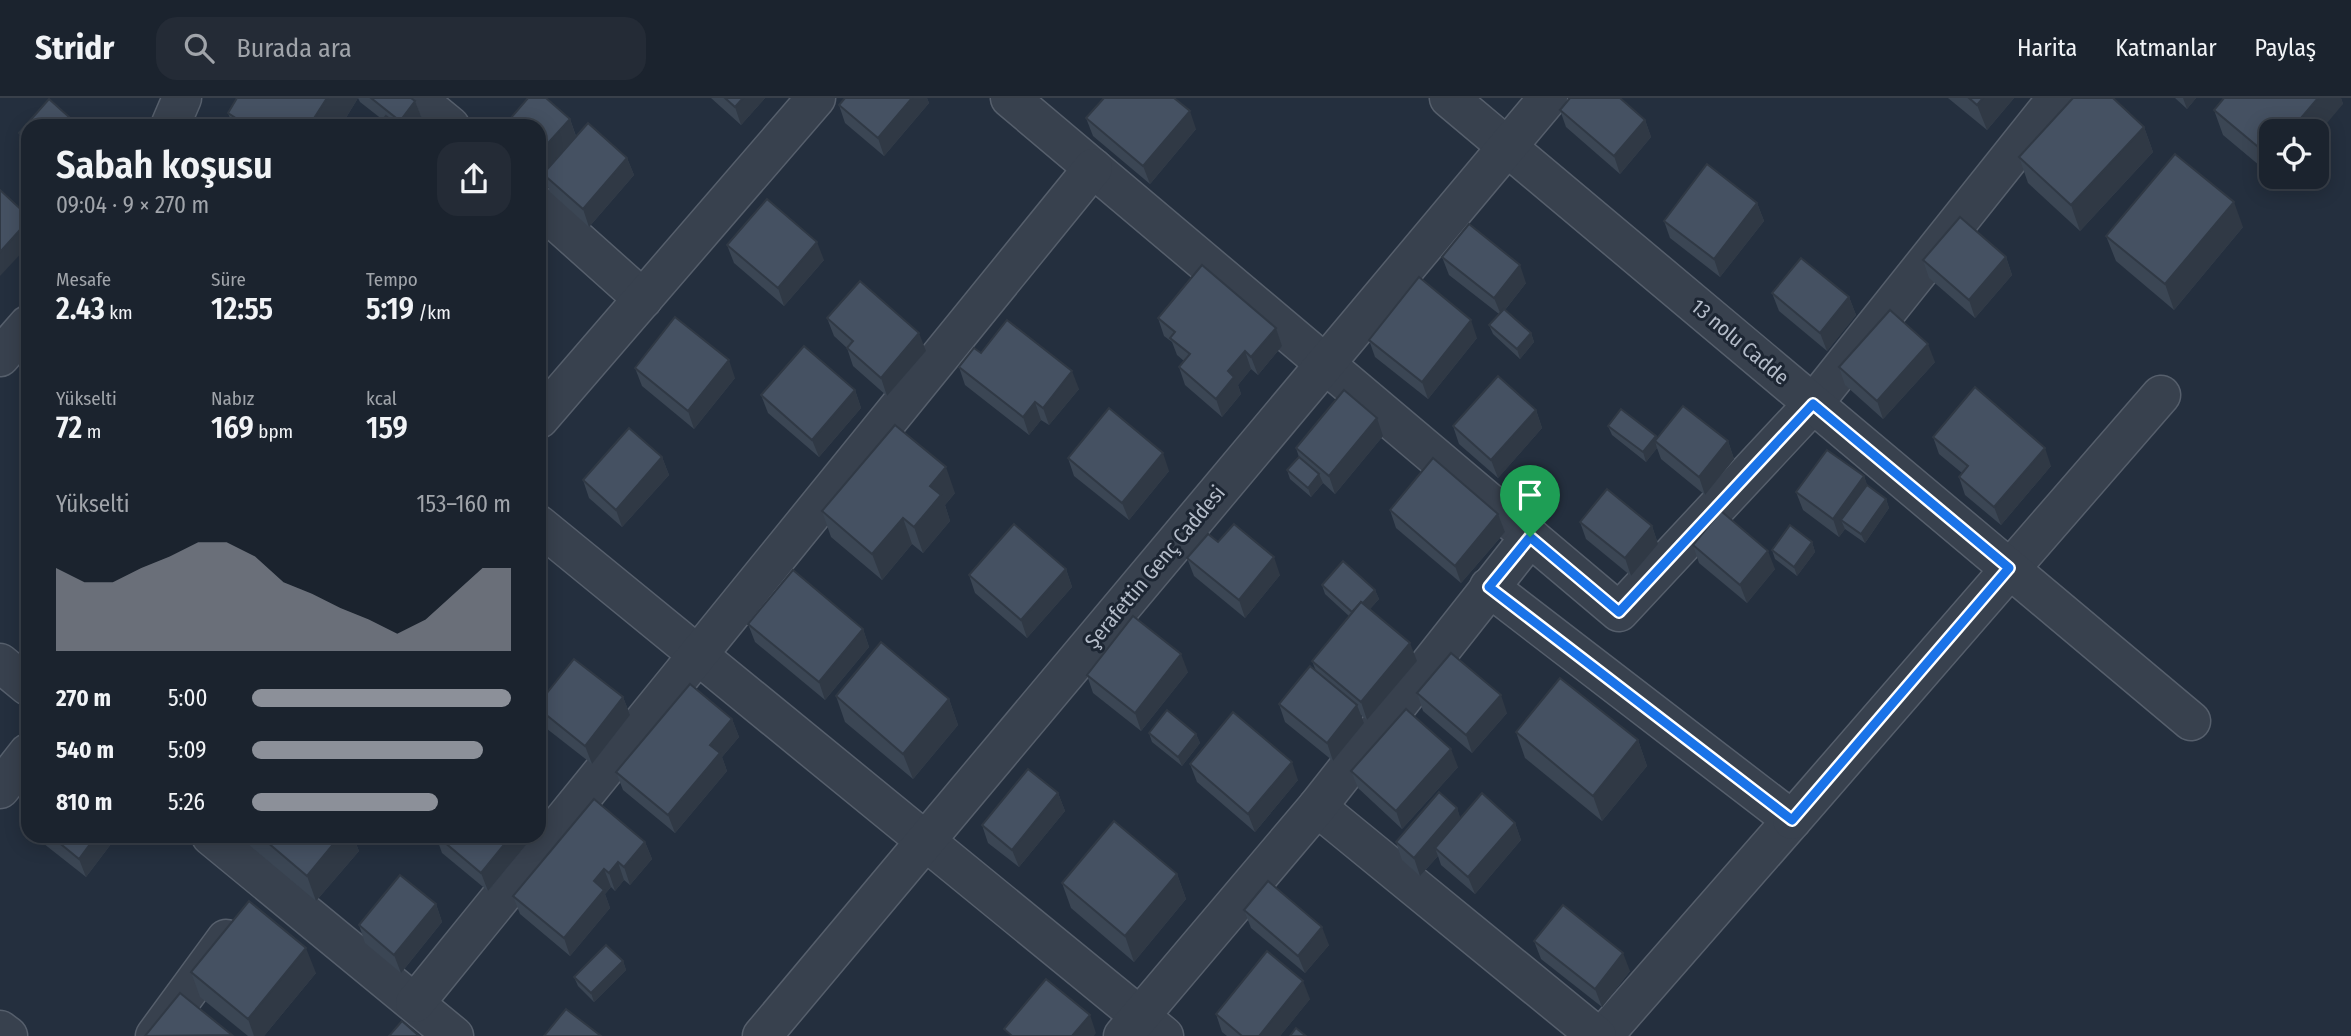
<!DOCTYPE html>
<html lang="tr">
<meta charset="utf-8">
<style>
:root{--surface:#1b232e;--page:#242b36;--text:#f1f3f6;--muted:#a0a4aa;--line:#39404a;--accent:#8c9099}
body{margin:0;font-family:"Fira Sans Condensed",sans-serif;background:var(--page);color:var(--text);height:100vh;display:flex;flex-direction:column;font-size:26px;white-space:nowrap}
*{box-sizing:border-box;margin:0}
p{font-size:23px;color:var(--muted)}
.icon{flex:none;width:38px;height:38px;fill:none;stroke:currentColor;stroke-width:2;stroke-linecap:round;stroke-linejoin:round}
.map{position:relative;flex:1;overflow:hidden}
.side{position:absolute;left:21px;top:21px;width:525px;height:724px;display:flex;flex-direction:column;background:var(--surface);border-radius:21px;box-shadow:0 4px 18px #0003,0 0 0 2px var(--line)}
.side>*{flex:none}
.controls{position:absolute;left:2259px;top:21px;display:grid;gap:14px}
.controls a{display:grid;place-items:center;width:70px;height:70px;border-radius:14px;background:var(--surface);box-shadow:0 4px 18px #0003,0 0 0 2px var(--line);font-size:35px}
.pin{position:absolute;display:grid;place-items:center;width:60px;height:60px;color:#fff;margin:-72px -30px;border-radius:50% 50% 50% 0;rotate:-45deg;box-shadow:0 0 7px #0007}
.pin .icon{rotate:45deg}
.round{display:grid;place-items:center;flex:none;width:74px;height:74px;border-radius:21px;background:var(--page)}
.head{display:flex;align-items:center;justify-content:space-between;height:119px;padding:0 35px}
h1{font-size:38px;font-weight:600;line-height:52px}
.metrics{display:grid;grid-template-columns:repeat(3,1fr);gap:10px;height:119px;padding:7px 35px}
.metrics div{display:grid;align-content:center}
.metrics b{font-size:30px;font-weight:600}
.metrics small{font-size:19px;font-weight:400}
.metrics p{font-size:19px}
.chart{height:196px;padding:14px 35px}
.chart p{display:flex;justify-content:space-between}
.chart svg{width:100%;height:126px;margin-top:7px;fill:var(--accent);opacity:.7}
ul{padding:0 35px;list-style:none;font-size:23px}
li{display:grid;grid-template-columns:112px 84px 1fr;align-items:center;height:52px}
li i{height:18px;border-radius:9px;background:var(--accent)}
header{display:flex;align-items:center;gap:42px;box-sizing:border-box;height:98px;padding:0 35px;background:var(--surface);border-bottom:2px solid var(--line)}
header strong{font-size:33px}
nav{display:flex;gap:38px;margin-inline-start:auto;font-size:24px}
.search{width:490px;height:63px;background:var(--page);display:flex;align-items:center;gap:18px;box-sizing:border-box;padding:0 24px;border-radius:21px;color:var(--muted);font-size:26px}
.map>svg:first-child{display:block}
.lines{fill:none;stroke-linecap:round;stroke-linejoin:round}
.minor-casing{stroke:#565f6c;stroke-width:41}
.tertiary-casing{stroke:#565f6c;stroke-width:41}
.minor{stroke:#38414e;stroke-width:38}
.tertiary{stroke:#38414e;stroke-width:38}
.wall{fill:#3b4654}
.shaded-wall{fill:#303945}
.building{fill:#455162;stroke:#303945;stroke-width:2}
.route-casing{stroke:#fff;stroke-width:14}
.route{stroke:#1a73e8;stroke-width:9}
.labels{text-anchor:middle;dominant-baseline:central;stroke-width:6;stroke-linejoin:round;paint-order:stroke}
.street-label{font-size:21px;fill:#b4bcc9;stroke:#1d2633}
</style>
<header>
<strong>Stridr</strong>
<div class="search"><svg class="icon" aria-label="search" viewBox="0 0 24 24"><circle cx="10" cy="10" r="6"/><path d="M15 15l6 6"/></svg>Burada ara</div>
<nav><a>Harita</a><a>Katmanlar</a><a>Paylaş</a></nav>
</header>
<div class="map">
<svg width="2351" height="938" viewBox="0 0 2351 938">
<rect width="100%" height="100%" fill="#242f3e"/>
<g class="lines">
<g class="minor-casing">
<g id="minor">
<path d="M416,0L450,28"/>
<path d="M1010,0L1619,514L1813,306L2057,0"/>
<path d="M170,28L182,0"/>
<path d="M539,108L643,201"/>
<path d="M0,259L28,227"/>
<path d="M539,321L816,0"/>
<path d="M539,427L1164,938"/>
<path d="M1489,489L1792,722L1603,938"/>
<path d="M0,565L28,588"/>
<path d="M0,691L28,655"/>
<path d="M1317,709L1597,938"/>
<path d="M1792,722L2161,297"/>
<path d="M211,738L454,938"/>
<path d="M415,905L1093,70"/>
<path d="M0,932L8,938"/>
<path d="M155,938L226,841"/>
<path d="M1123,938L1317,709L1530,439"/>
</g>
</g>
<g class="tertiary-casing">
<g id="tertiary">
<path d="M1449,0L2191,623"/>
<path d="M762,938L1548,0"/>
</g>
</g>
<use href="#minor" class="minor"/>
<use href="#tertiary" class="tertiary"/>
</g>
<g class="wall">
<path d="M237,0H411L415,3L422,21L416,28H378L383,22L360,4L358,0L341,28H233L228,15Z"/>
<path d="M711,0H765L741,27Z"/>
<path d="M845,0H927L929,5L884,58L845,25L839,7Z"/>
<path d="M1948,0H2014L1987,32Z"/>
<path d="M2175,0H2196L2187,11Z"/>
<path d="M2224,0H2341L2343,6L2272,33V78L2223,37L2214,12Z"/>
<path d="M1560,12L1645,22L1651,39L1620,76L1566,29Z"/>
<path d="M1086,20L1196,31L1150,86L1093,38Z"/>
<path d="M570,21L576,38L627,60L634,77L589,129L550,94L543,76Z"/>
<path d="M28,28V55L26,53L19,35Z"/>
<path d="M2144,29L2153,54L2080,133L2028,85L2019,59Z"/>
<path d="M1757,105L1764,123L1720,179L1670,140L1664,123Z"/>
<path d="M2243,129L2174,212L2116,163L2106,138Z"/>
<path d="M727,147L824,162L784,208L734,165Z"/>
<path d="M1442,159L1526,185L1505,212L1531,235L1534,244L1520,261L1493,236L1489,227L1499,216L1449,177Z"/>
<path d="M2006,159L2012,177L1975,220L1929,180L1923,162Z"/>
<path d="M1772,195L1849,199L1856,217L1827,253L1779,213Z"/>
<path d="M827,220L926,253L887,298L853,268L847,250L834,238Z"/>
<path d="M1158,220L1276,230L1282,248L1258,277L1251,271L1238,287L1241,296L1222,319L1185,287L1179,269L1184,263L1177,257L1172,244L1164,238Z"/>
<path d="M1477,240L1428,301L1375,259L1369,242Z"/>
<path d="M981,255L1079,291L1049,327L1041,322L1029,337L965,287L959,269Z"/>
<path d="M1935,264L1883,321L1845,287L1839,269Z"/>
<path d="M635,270L735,280L694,331L642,288Z"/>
<path d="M855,292L861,310L819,359L768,315L761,297Z"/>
<path d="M1536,312L1542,330L1498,380L1459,346L1453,328Z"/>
<path d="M1608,328L1656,338L1657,340L1728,343L1734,361L1705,397L1661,361L1657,350L1646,364L1612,337Z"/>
<path d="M1383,338L1335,396L1323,385L1311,399L1290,381L1287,372L1299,359L1296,350Z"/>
<path d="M1933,339L2051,368L2001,427L1965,397L1959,379L1962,375L1939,356Z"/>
<path d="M662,359L669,377L622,429L589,400L583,382Z"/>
<path d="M1068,360L1169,373L1129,422L1074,378Z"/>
<path d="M1864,378L1867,387L1886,401L1889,410L1865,445L1845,431L1839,439L1803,412L1796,394Z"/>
<path d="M955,395L945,407L950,423L923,455L912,446L882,482L831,439L822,413Z"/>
<path d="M1390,412L1498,416L1505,434L1461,485L1396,430Z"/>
<path d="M1580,424L1652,428L1658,446L1631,478L1586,441Z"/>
<path d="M1218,444L1280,477L1245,520L1194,478L1187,460Z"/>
<path d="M1812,444L1815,454L1797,478L1775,461L1772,452Z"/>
<path d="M1693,447L1775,471L1747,505L1699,465Z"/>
<path d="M1066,471L1072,489L1027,540L975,495L969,477Z"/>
<path d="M1322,487L1375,492L1379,501L1370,511L1417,563L1367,622L1361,617L1364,625L1333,663L1285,624L1279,606L1316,573L1312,563L1349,518L1325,496Z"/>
<path d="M748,526L863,531L869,549L825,602L755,544Z"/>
<path d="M1188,574L1141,633L1093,595L1087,577Z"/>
<path d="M1417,595L1507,615L1472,655L1423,613Z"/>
<path d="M836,598L949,601L958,627L913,681L845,624Z"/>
<path d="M623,599L630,617L592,666L542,627L539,618V605Z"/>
<path d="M732,621L739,639L722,659L727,673L675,735L623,692L616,674Z"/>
<path d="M1516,634L1638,642L1647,668L1602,723L1525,660Z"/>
<path d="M1149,635L1196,636L1200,645L1182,668L1152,644Z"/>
<path d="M1190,666L1298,682L1255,734L1197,684Z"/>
<path d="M1458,669L1402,731L1358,690L1351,673Z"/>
<path d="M1058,695L1065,713L1019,769L988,745L982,727Z"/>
<path d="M1457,710L1460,720L1515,725L1521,742L1475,796L1441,767L1438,758L1420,778L1402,762L1396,744Z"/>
<path d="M28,711V730L23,717Z"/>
<path d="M34,738H113L114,742L86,779Z"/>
<path d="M242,738H353L359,753L316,803L242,741Z"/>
<path d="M436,738H529L530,742L488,793L442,755Z"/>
<path d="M645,744L652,761L630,787L624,782L615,793L611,789L605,796L610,810L570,858L520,816L513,798Z"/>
<path d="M1177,776L1186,801L1134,864L1071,810L1062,785Z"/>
<path d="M436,806L442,824L401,875L365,845L359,827Z"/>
<path d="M1244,812L1329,847L1305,875L1251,830Z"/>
<path d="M1534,843L1630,873L1602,909L1541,861Z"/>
<path d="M623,863L626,872L594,904L578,888L574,879Z"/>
<path d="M191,874L316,875L264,938H248L200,899Z"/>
<path d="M1310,901L1280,938H1227L1222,934L1216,916Z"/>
</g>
<g class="shaded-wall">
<path d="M327,0H358L341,28H309Z"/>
<path d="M743,0H765L741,27L735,9Z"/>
<path d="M912,0H927L929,5L884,58L878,40Z"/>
<path d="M1983,0H2014L1987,32L1977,7Z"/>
<path d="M2183,0H2196L2187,11Z"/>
<path d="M2318,0H2341L2343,6L2317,37V33H2290Z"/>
<path d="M415,3L422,21L416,28H402L400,23Z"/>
<path d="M1190,13L1196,31L1150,86L1143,68Z"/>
<path d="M570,21L576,39L539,81V55Z"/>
<path d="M1645,22L1651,39L1620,76L1614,58Z"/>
<path d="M2144,29L2153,54L2080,133L2071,107Z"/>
<path d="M627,60L634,77L589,129L583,111Z"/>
<path d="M2234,104L2243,129L2174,212L2165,186Z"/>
<path d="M1757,105L1764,123L1720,179L1714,161Z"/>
<path d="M28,123V148L0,178V154Z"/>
<path d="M817,144L824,162L784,208L778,190Z"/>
<path d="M2006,159L2012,177L1975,220L1969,202Z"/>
<path d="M1520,167L1526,185L1501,217L1494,200Z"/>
<path d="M1849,199L1856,217L1827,253L1820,235Z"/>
<path d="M1471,222L1477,240L1428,301L1422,284Z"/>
<path d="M1276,230L1282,248L1258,277L1251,259Z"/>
<path d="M919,235L926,253L887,298L881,280Z"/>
<path d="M1531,235L1534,244L1520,261L1517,251Z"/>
<path d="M1928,246L1935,264L1883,321L1877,303Z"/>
<path d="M1245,253L1251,271L1238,287L1241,296L1222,319L1216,301L1228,273Z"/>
<path d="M729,262L735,280L694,331L688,313Z"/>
<path d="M1072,273L1079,291L1049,327L1043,310Z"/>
<path d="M855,292L861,310L819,359L812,342Z"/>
<path d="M1035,304L1041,322L1029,337L1023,319Z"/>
<path d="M1536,312L1542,330L1498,380L1491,362Z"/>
<path d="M1377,320L1383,338L1335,396L1329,378Z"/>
<path d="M1656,338L1659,347L1655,343L1657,350L1646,364L1643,354Z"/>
<path d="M1728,343L1734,361L1705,397L1699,379Z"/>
<path d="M2045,350L2051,368L2001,427L1994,409Z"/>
<path d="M1163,355L1169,373L1129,422L1122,405Z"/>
<path d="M662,359L669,377L622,429L616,412Z"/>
<path d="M946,369L955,395L945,407L950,423L923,455L914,429L930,388Z"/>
<path d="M1319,376L1323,385L1311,399L1308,390Z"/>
<path d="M1864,378L1870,396L1841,422L1845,431L1839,439L1833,421Z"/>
<path d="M1886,401L1889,410L1865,445L1861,436Z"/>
<path d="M1498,416L1505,434L1461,485L1455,468Z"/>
<path d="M903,420L912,446L882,482L872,456Z"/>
<path d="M1652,428L1658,446L1631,478L1625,460Z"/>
<path d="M1812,444L1815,454L1797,478L1794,469Z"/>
<path d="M1768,453L1775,471L1747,505L1740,487Z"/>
<path d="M1274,459L1280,477L1245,520L1239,502Z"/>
<path d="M1066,471L1072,489L1027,540L1021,522Z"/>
<path d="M1375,492L1379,501L1357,525L1354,516Z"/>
<path d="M863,531L869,549L825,602L819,584Z"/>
<path d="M1410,545L1417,563L1367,622L1361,604Z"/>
<path d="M1181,556L1188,574L1141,633L1135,615Z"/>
<path d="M1501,597L1507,615L1472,655L1466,637Z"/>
<path d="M623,599L630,617L592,666L585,648Z"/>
<path d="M949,601L958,627L913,681L903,656Z"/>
<path d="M1357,607L1364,625L1333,663L1327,645Z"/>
<path d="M732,621L739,639L722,659L727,673L675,735L668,717L710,647Z"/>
<path d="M1196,636L1200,645L1182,668L1178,659Z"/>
<path d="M1638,642L1647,668L1602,723L1593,698Z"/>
<path d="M1451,651L1458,669L1402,731L1396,713Z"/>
<path d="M1292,664L1298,682L1255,734L1248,716Z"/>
<path d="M1058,695L1065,713L1019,769L1012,752Z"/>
<path d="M1457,710L1463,728L1435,750L1438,758L1420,778L1414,760Z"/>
<path d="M1515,725L1521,742L1475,796L1468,779Z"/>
<path d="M96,738H113L114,742L86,779L79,761Z"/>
<path d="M340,738H353L359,753L316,803L307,778Z"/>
<path d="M511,738H529L530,742L488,793L481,775Z"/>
<path d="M645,744L652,761L630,787L624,769Z"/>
<path d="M618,764L624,782L615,793L609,775Z"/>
<path d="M604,771L611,789L605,796L610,810L570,858L564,840L594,783Z"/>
<path d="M1177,776L1186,801L1134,864L1125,838Z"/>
<path d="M436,806L442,824L401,875L394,857Z"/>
<path d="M1322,829L1329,847L1305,875L1298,858Z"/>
<path d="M306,850L316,875L264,938H254L248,921Z"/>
<path d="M1623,855L1630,873L1602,909L1595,891Z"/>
<path d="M623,863L626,872L594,904L591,895Z"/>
<path d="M1303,883L1310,901L1280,938H1259Z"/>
<path d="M1090,917L1096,935L1094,938H1072Z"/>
</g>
<g class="building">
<path d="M237,0H327L309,28H248L228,15Z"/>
<path d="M371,0H411L415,3L400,23Z"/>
<path d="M528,0H546L570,21L539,55V28H504Z"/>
<path d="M725,0H743L735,9Z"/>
<path d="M845,0H912L878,40L839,7Z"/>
<path d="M1104,0H1174L1190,13L1143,68L1086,20Z"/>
<path d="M1570,0H1620L1645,22L1614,58L1560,12Z"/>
<path d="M1969,0H1983L1977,7Z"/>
<path d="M2073,0H2113L2144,29L2071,107L2019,59Z"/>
<path d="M2224,0H2318L2290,33H2272V56L2269,58L2214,12Z"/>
<path d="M49,1L79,28H28V43L19,35Z"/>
<path d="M386,18L399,28H378Z"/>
<path d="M588,25L627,60L583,111L543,76Z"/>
<path d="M2175,56L2234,104L2165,186L2106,138Z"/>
<path d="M1707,66L1757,105L1714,161L1664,123Z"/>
<path d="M0,92L28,118V123L0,154Z"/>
<path d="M767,101L817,144L778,190L727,147Z"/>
<path d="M1960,119L2006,159L1969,202L1923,162Z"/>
<path d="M1469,126L1520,167L1494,200L1442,159Z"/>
<path d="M1801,160L1849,199L1820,235L1772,195Z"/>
<path d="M1202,167L1276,230L1251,259L1245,253L1228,273L1234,279L1216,301L1179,269L1190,256L1170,240L1175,234L1158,220Z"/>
<path d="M1419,179L1471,222L1422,284L1369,242Z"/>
<path d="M860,183L919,235L881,280L847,250L853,243L827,220Z"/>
<path d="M1504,211L1531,235L1517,251L1489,227Z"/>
<path d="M1890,212L1928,246L1877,303L1839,269Z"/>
<path d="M675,219L729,262L688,313L635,270Z"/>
<path d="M1007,222L1072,273L1043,310L1035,304L1023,319L959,269L974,250L981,255Z"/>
<path d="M804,248L855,292L812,342L761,297Z"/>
<path d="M1498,278L1536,312L1491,362L1453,328Z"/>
<path d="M1975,289L2045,350L1994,409L1959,379L1968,368L1933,339Z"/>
<path d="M1344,292L1377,320L1329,378L1296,350Z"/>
<path d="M1683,308L1728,343L1699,379L1655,343Z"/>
<path d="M1109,310L1163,355L1122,405L1068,360Z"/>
<path d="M1621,311L1656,338L1643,354L1608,328Z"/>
<path d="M895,327L946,369L930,388L941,397L914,429L903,420L872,456L822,413Z"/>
<path d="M629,330L662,359L616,412L583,382Z"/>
<path d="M1827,352L1864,378L1833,421L1796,394Z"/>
<path d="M1299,359L1319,376L1308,390L1287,372Z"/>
<path d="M1433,360L1498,416L1455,468L1390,412Z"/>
<path d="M1867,387L1886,401L1861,436L1841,422Z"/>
<path d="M1607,391L1652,428L1625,460L1580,424Z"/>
<path d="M1721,413L1768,453L1740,487L1693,447Z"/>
<path d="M1014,426L1066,471L1021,522L969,477Z"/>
<path d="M1234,426L1274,459L1239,502L1187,460L1208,436L1218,444Z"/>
<path d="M1790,427L1812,444L1794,469L1772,452Z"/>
<path d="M1343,463L1375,492L1363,505L1361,504L1352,514L1322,487Z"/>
<path d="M793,472L863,531L819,584L748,526Z"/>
<path d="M1361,504L1410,545L1361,604L1312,563Z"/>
<path d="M1133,518L1181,556L1135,615L1087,577Z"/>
<path d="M881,544L949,601L903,656L836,598Z"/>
<path d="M1451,555L1501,597L1466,637L1417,595Z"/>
<path d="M574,561L623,599L585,648L539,611V605Z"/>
<path d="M1310,568L1357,607L1327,645L1279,606Z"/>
<path d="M1560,580L1638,642L1593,698L1516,634Z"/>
<path d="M690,586L732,621L710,647L720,655L668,717L616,674Z"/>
<path d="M1406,611L1451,651L1396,713L1351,673Z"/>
<path d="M1167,612L1196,636L1178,659L1149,635Z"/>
<path d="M1233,614L1292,664L1248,716L1190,666Z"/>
<path d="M1028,671L1058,695L1012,752L982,727Z"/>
<path d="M1439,694L1457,710L1414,760L1396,744Z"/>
<path d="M1482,695L1515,725L1468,779L1435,750Z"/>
<path d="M594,701L645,744L624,769L618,764L609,775L604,771L594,783L604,792L564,840L513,798Z"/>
<path d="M28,711V721L23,717Z"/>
<path d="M1114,723L1177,776L1125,838L1062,785Z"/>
<path d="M51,738H96L79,761Z"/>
<path d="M260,738H340L307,778Z"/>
<path d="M437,738H511L481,775Z"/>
<path d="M400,777L436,806L394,857L359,827Z"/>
<path d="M1268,783L1322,829L1298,858L1244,812Z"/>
<path d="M249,803L306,850L248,921L191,874Z"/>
<path d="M1563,807L1623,855L1595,891L1534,843Z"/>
<path d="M606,847L623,863L591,895L574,879Z"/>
<path d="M1267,853L1303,883L1259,938H1242L1216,916Z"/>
<path d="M1046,881L1090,917L1072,938H1012L1004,931Z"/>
<path d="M180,895L232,937L145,938Z"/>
<path d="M566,911L601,938H544Z"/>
<path d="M402,923L419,938H389Z"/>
<path d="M1296,930L1306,938H1290Z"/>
</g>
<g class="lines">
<g class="route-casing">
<path id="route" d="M1813,306L2009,470L1792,722L1489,489L1530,439L1619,514Z"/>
</g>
<use href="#route" class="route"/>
</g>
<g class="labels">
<g class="street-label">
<text transform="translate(1740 244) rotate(40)">13 nolu Cadde</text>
<text transform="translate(1155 469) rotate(-50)">Şerafettin Genç Caddesi</text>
</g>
</g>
</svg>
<div class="controls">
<a><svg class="icon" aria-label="locate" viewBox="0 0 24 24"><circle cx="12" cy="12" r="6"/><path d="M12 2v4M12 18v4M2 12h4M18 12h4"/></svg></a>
</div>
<div class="pin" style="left:1530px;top:439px;background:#1e9e55"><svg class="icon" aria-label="arrive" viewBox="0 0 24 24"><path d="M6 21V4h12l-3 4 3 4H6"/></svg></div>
<section class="side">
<div class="head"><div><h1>Sabah koşusu</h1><p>09:04 · 9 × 270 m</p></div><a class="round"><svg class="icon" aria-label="share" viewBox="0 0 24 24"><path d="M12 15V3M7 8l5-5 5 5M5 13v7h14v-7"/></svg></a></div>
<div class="metrics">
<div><p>Mesafe</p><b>2.43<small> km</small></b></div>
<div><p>Süre</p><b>12:55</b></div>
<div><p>Tempo</p><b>5:19<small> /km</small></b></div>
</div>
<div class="metrics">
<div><p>Yükselti</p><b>72<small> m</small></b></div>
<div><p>Nabız</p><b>169<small> bpm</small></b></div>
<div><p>kcal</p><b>159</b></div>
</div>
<div class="chart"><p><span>Yükselti</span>153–160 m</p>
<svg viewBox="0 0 160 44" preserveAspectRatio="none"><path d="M0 44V15L10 20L20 20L30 15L40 11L50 6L60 6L70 11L80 20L90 24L100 29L110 33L120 38L130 33L140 24L150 15L160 15V44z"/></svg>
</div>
<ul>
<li><b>270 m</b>5:00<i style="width:100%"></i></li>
<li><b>540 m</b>5:09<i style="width:89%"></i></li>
<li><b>810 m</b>5:26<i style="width:72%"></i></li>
</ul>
</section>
</div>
